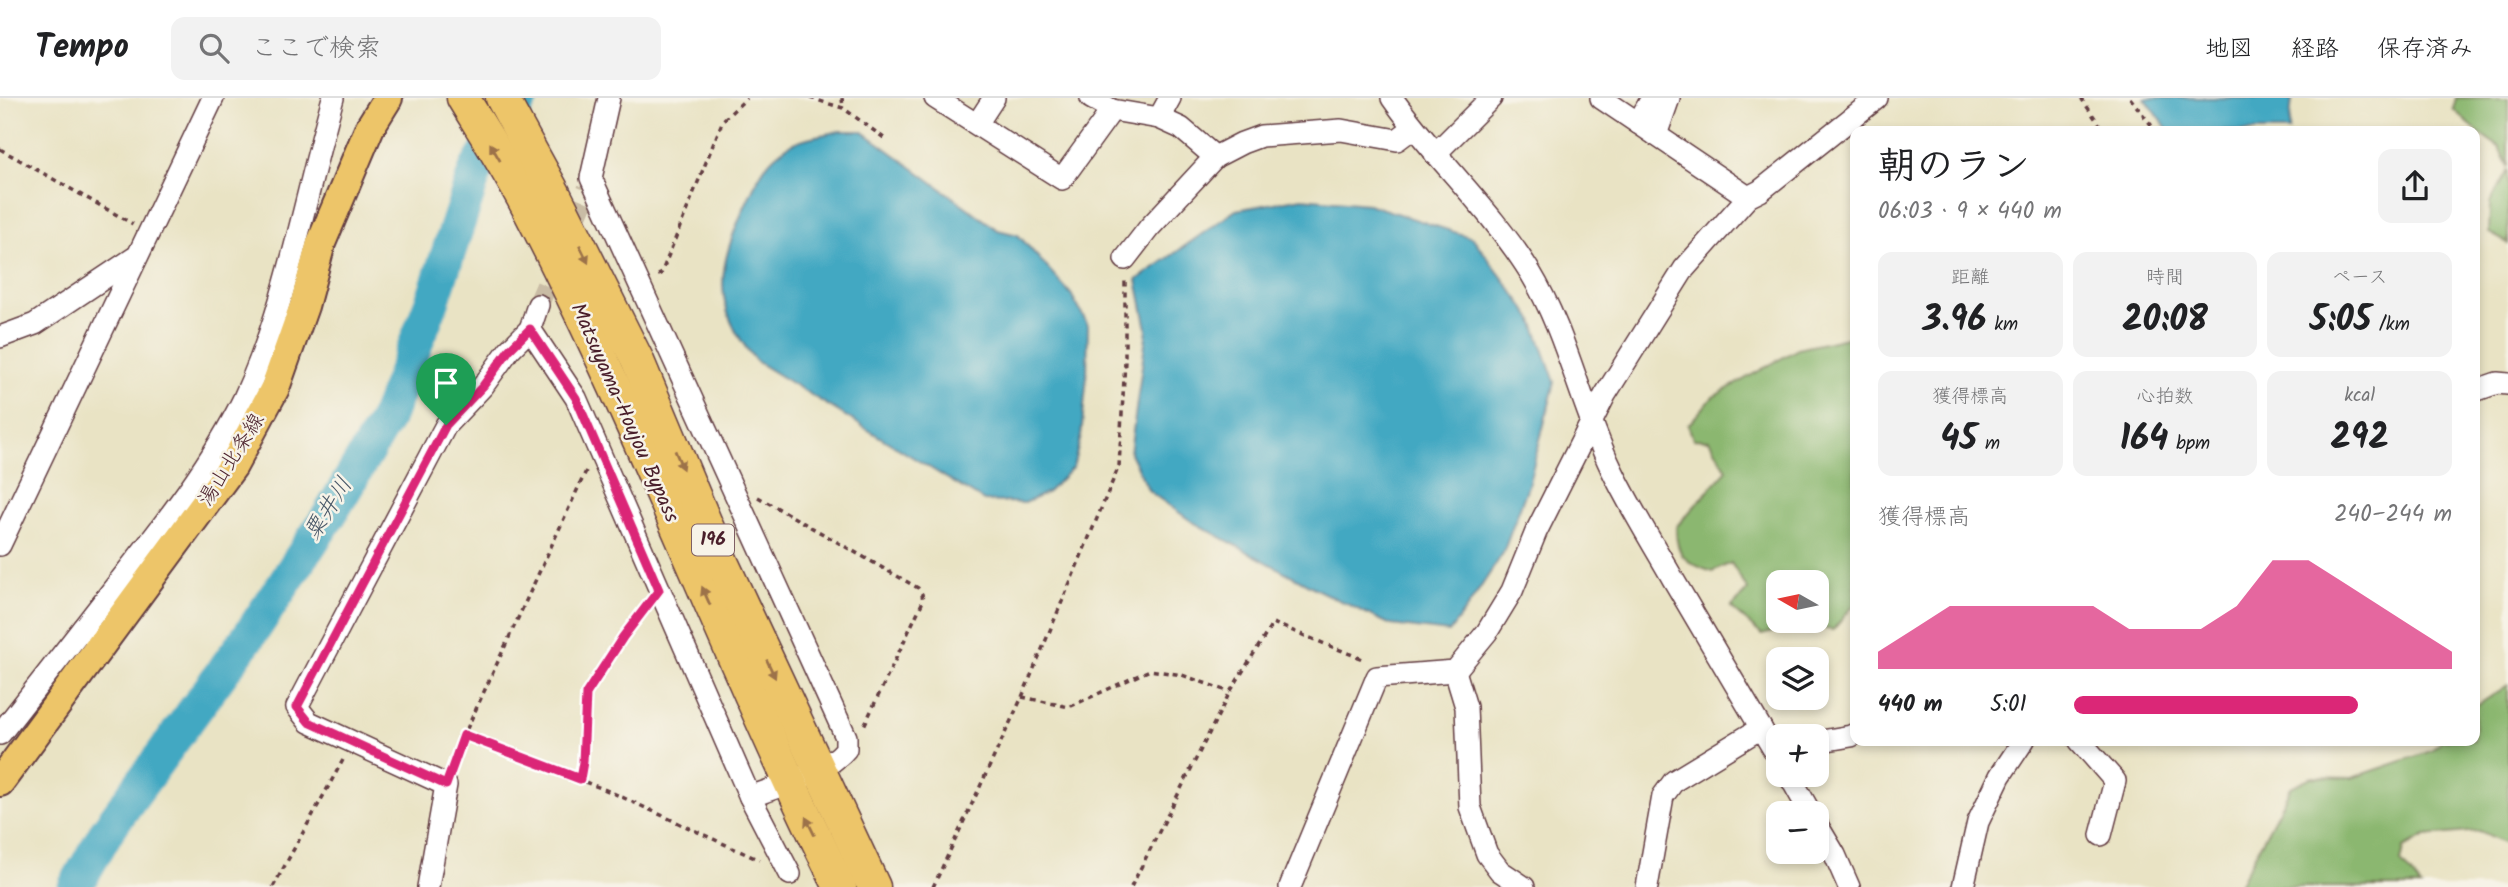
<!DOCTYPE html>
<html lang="ja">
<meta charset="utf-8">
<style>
:root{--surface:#fff;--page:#f2f2f2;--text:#202124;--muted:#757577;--line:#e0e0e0;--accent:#db2777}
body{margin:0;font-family:Kalam,"Klee One",sans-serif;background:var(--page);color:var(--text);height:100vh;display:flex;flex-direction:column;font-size:26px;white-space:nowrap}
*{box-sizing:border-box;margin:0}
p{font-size:23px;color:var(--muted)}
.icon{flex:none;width:38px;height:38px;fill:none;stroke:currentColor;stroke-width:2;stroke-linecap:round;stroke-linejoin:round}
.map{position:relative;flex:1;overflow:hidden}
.panel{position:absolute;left:1850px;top:28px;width:630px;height:620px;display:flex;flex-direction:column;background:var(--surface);border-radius:14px;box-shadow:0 4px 10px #0003}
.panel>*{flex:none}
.needle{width:46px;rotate:279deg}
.fabs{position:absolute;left:1766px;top:472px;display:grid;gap:14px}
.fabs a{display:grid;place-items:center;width:63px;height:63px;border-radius:14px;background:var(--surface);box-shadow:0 4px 10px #0003;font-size:35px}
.pin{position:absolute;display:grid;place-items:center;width:60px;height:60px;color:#fff;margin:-72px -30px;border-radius:50% 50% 50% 0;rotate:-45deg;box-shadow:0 0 7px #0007}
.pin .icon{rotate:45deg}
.round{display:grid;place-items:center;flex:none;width:74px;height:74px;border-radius:14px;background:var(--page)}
.overview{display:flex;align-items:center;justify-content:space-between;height:119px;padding:0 28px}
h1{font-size:38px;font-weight:700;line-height:52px}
.metrics{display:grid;grid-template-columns:repeat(3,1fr);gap:10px;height:119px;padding:7px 28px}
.metrics div{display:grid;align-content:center;border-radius:14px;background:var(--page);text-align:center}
.metrics b{font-size:35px;font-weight:700}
.metrics small{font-size:19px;font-weight:400}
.metrics p{font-size:19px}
.chart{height:196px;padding:14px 28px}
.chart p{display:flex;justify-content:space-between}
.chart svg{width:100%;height:126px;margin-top:7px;fill:var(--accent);opacity:.7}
ul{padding:0 28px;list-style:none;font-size:23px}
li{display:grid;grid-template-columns:112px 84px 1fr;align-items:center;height:52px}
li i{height:18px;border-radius:9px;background:var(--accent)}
header{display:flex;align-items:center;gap:42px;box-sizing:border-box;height:98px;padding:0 35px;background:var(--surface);border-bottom:2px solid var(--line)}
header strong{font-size:33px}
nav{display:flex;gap:38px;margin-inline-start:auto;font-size:24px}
.search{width:490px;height:63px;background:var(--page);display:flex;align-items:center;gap:18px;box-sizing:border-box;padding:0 24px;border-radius:14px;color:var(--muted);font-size:26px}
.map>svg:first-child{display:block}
.forest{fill:#8bb76f;stroke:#6a6b4d;stroke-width:2;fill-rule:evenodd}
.water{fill:#42a8c2;stroke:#466476;stroke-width:2}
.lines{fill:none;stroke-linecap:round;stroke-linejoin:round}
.river{stroke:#42a8c2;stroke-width:35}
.minor-tunnel{stroke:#c9bca5;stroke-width:21;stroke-dasharray:21 10;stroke-linecap:butt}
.minor-casing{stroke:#623c42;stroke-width:24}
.major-casing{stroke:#623c42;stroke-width:32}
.highway-casing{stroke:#623c42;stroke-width:35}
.path{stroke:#623c42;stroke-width:3.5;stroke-dasharray:5 5;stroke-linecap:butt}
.minor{stroke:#fff;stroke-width:21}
.major{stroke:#edc569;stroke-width:28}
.highway{stroke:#edc569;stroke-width:32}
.oneway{fill:#9c724a}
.route-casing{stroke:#fff;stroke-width:14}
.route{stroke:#db2777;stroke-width:9}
.labels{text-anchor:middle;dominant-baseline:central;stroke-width:5;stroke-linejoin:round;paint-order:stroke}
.shield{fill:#f7f3e8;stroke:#7e5f64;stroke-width:2}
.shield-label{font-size:19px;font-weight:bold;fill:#4a1f2b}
.street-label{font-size:21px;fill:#4a1f2b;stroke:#f7f3e8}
.water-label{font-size:23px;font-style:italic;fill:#475667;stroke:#f7f3e8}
</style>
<header>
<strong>Tempo</strong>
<div class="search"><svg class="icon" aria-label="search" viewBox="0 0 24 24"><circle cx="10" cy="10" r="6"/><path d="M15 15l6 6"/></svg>ここで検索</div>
<nav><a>地図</a><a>経路</a><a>保存済み</a></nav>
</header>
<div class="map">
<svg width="2508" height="789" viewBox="0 0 2508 789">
<rect width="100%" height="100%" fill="#f7f3e8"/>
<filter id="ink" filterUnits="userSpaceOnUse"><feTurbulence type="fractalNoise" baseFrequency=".0143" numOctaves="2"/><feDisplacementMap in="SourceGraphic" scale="14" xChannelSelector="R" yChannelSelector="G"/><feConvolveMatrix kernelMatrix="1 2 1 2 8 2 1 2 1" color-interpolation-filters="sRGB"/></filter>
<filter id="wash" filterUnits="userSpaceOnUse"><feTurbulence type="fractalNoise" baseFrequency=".00686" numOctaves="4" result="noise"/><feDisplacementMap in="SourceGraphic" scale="28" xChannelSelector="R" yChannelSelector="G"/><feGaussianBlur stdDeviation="1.57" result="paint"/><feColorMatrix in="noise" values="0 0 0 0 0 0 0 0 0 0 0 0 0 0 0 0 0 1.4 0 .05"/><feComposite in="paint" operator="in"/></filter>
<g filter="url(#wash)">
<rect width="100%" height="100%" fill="#e9e3c4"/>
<g class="forest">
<path d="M2456,0H2508V69L2499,49L2478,34L2453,11Z"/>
<path d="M2508,71V145L2489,135L2490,105Z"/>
<path d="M1851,239L1855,240V506L1833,532L1798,527L1762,537L1731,510L1748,492L1731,465L1712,474C1686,465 1676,459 1676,429L1727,372L1709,342L1693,341L1688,327L1713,299L1798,251ZM1778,485H1816V523H1778Z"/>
<path d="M2508,587V746L2479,733L2426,738L2404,750L2401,764L2421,789H2238L2291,689L2311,679L2352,680L2431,653L2442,642H2474L2475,609Z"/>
</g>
<g class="water">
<path d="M2145,0H2292L2289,33H2169Z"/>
<path d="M840,33H862L998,132L1018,137L1071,196L1088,227L1087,278L1081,338L1073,369L1048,394L1025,405L984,403L756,263C711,207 717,171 745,108C758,81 762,65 788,48C802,39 824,37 840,33Z"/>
<path d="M1302,100L1368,106L1473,140L1532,220L1555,284L1528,388L1503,455L1469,507L1449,534L1391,527L1320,493L1191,423L1149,393L1130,355L1147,231L1137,182L1236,112Z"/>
</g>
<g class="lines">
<path class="river" d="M75,789L108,731L253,532L330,416L388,318L433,201L476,71L521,0"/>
</g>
</g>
<g filter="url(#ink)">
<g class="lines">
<path class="minor-tunnel" d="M538,207L588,91"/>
<g class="minor-casing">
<g id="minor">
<path d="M609,0L591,80L846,639V651C824,677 781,687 750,699"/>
<path d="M935,0L1062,81L1112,12L1159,20L1181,30L1215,59"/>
<path d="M1091,0L1112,12"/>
<path d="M1392,0C1434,60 1491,111 1530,174C1567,235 1580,306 1611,370C1629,408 1652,444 1673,481C1708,540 1743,599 1778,659"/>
<path d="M1159,20L1170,0"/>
<path d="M1638,25L1652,0"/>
<path d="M977,26L994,0"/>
<path d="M1656,37L1669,0"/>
<path d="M1435,56L1491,0"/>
<path d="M1748,99L1760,93L1877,0"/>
<path d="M1125,161L1149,130L1215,59L1242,45L1261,38L1341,32L1397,42L1413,30"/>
<path d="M530,231L576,300L750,699L790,776"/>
<path d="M0,239L35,226L134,160"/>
<path d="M2474,293L2497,285L2508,286"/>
<path d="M0,447L213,0"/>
<path d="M83,530C137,459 205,381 244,300C287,207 305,98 333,0"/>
<path d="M1455,573L1466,609L1470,709L1487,756L1500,773L1524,789"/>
<path d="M0,636L83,530L92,537"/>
<path d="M2079,642L2115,683L2101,737"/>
<path d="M1816,644L1851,638L1855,636"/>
<path d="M1789,677L1811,716"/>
<path d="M1816,725L1835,757L1849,789"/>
<path d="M428,789L446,687L309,624L297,609L446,327L483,288L509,252L530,231L538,207"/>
<path d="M1290,789L1377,579L1455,573L1487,534L1512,493L1536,434L1605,297L1684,171L1748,99L1601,0"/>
<path d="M1647,789L1663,698L1674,683L1761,630"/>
<path d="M1963,789L1978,724L2000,678L2024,642"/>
</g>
</g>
<g class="major-casing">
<path id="major" d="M0,684L233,368L275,290L304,208L321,145L370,29L388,0"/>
</g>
<g class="highway-casing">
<g id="highway">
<path d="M463,0C485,36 508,72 528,110C643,331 729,566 840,789"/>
<path d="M502,0L554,95L637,261L722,464L874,789"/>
</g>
</g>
<g class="path">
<path d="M810,0L843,10L884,40"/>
<path d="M842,0L843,10"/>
<path d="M2081,0L2104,33"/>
<path d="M2130,0L2156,33"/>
<path d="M0,51L133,126"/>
<path d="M658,177L661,176L723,22L747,0"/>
<path d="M758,399L918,490L922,496L923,503L864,628"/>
<path d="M1022,599L1069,609L1150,572L1182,577L1230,594"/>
<path d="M464,637L611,694L759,762"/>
<path d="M453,669L464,637L586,373"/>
<path d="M580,681L583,664L586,596L645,510"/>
<path d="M273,789L343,662"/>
<path d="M933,789L1022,599L1119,368L1125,263V180"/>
<path d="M1131,789L1230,594L1273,525L1365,562"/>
</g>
<use href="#minor" class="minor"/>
<use href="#major" class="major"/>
<use href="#highway" class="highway"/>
</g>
<defs><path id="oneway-solid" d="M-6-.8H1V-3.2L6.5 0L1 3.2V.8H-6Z" transform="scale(1.75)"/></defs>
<g class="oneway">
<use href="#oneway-solid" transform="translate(495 54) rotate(-120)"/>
<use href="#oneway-solid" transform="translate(584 156) rotate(64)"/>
<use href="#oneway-solid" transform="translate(679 362) rotate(67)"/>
<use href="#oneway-solid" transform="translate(706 498) rotate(-114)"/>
<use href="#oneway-solid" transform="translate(771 571) rotate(65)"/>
<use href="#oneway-solid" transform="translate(810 728) rotate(-116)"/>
</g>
</g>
<g class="lines" filter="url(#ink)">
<g class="route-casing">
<path id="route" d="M530,231L576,300L659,492L623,539L586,596L583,664L580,681L464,637L446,687L309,624L297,609L446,327L483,288L509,252Z"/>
</g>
<use href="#route" class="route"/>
</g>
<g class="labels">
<rect class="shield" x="692" y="426.5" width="42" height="31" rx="5"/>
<g class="shield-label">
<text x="713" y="442">196</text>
</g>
<g class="street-label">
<text transform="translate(624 315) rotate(66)">Matsuyama-Houjou Bypass</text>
<text transform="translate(232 362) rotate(-58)">湯山北条線</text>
</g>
<g class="water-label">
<text transform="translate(329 411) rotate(-58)">粟井川</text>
</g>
</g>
</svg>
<div class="fabs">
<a><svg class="needle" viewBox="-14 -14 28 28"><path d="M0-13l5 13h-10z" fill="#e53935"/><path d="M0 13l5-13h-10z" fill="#757577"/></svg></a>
<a><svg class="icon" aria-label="layers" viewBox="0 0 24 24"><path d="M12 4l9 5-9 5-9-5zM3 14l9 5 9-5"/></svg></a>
<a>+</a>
<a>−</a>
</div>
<div class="pin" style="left:446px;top:327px;background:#1e9e55"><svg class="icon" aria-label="arrive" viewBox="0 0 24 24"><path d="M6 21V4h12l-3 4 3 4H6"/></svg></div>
<section class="panel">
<div class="overview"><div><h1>朝のラン</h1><p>06:03 · 9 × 440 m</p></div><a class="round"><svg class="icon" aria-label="share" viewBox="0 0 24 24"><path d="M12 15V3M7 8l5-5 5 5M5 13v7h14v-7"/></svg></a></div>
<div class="metrics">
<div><p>距離</p><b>3.96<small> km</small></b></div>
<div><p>時間</p><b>20:08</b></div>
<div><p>ペース</p><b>5:05<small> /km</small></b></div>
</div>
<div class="metrics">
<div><p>獲得標高</p><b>45<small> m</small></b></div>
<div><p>心拍数</p><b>164<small> bpm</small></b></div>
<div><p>kcal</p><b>292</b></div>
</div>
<div class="chart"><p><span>獲得標高</span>240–244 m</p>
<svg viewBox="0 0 160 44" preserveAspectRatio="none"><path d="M0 44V38L10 30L20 22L30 22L40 22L50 22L60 22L70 30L80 30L90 30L100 22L110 6L120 6L130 14L140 22L150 30L160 38V44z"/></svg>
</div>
<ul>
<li><b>440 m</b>5:01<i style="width:75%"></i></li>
</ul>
</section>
</div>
